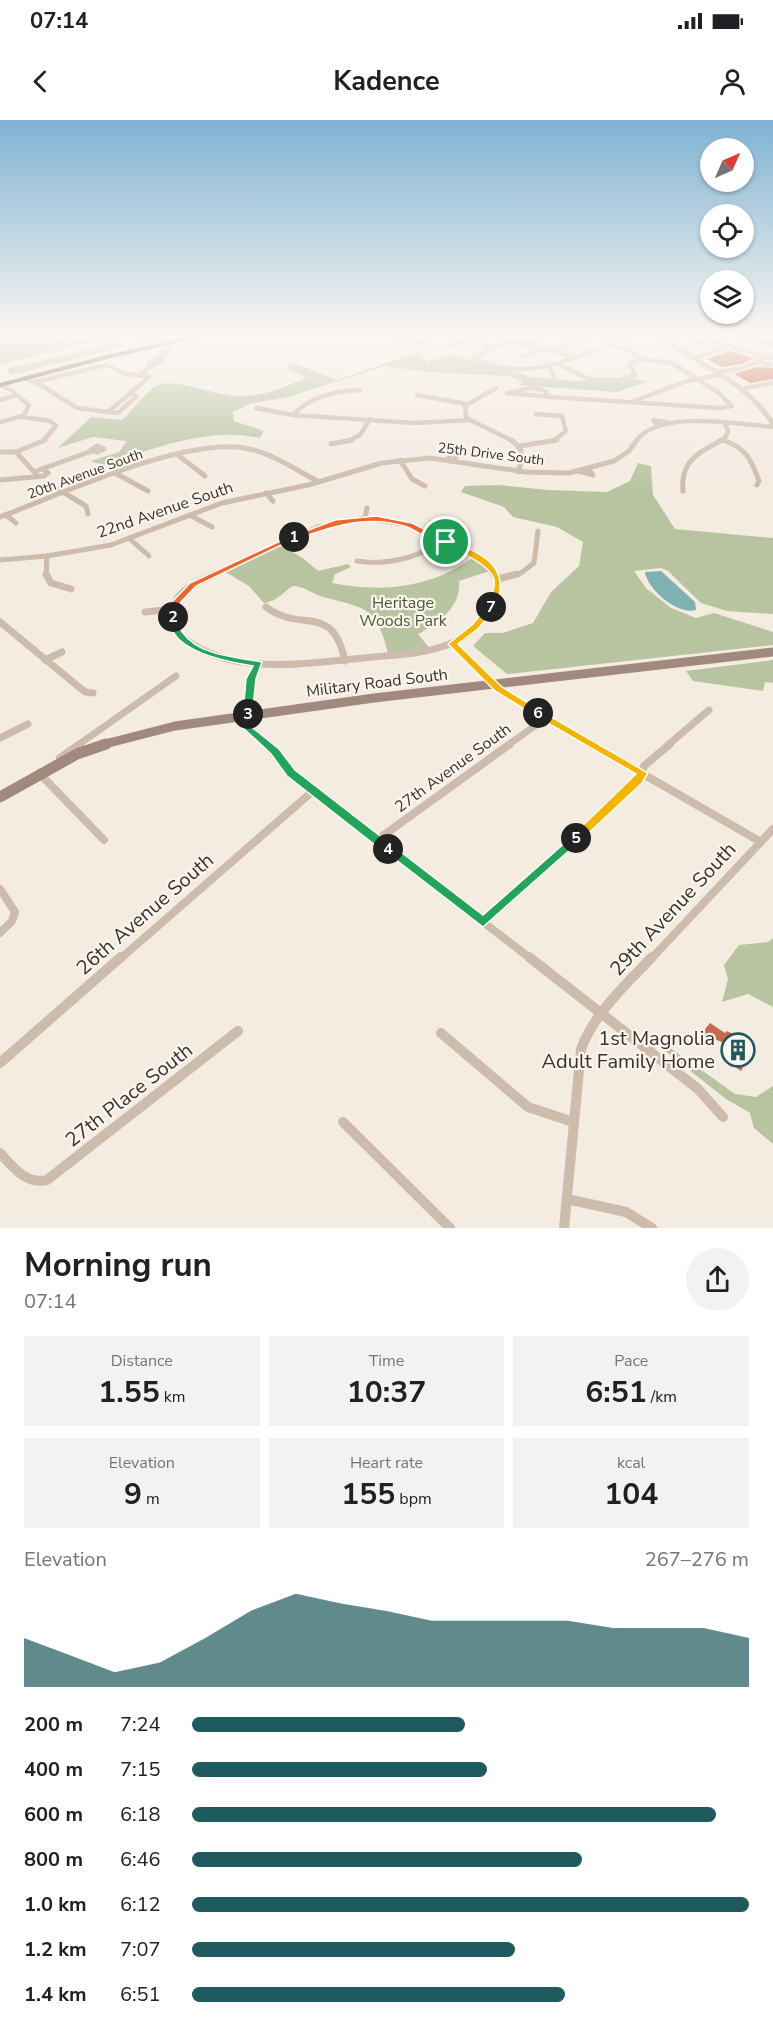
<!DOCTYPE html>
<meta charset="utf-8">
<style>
:root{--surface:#fff;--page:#f2f2f2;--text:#202124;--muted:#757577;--accent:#1f5a5e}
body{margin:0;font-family:"Nunito Sans",sans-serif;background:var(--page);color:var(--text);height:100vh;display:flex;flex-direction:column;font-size:22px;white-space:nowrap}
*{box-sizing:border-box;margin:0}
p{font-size:20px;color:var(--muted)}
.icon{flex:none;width:33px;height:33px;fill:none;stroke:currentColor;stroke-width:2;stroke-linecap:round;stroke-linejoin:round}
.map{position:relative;height:1108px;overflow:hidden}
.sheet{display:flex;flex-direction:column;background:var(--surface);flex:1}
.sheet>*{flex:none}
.needle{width:39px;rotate:45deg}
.buttons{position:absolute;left:700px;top:18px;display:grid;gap:12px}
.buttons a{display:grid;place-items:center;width:54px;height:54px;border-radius:50%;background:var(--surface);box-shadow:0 2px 4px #0004;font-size:30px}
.pin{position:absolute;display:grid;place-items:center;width:51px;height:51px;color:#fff;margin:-26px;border:3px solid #fff;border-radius:50%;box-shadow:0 2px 6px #0007}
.km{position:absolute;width:30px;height:30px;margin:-15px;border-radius:50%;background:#222;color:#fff;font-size:16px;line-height:30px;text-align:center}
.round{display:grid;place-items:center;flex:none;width:63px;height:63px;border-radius:32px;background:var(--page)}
.head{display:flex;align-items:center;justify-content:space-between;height:102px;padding:0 24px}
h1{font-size:33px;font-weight:700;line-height:45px}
.metrics{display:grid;grid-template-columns:repeat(3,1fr);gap:9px;height:102px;padding:6px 24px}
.metrics div{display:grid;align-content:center;border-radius:0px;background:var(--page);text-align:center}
.metrics b{font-size:30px;font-weight:700}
.metrics small{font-size:16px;font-weight:400}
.metrics p{font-size:16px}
.chart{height:168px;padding:12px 24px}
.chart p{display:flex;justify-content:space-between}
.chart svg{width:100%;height:108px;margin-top:6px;fill:var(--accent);opacity:.7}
ul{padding:0 24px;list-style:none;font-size:20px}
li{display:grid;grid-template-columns:96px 72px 1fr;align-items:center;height:45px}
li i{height:15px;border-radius:8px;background:var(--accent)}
.status{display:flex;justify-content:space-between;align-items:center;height:42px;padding:0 30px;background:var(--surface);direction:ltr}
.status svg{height:16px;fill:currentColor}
header{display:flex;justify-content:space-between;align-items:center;height:78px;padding:0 24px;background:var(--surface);font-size:27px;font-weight:700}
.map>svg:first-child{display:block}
.green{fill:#b8c4a0}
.water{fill:#7fb0b2}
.building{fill:#c8694b}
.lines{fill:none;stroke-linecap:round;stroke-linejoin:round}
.minor-far4{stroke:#cdbbac;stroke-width:4.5}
.minor-far3{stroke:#cdbbac;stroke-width:5}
.minor-far2{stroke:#cdbbac;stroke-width:7}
.minor-far1{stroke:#cdbbac;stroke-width:8}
.minor{stroke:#cdbbac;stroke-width:10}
.tertiary{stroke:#cdbbac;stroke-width:5}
.secondary-far2{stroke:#a18a7d;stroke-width:5}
.secondary-far1{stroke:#a18a7d;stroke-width:9}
.secondary{stroke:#a18a7d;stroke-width:11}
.primary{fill:#7d675c;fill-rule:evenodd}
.split-1{fill:#f0652b;stroke:#fff;stroke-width:1.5}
.split-2{fill:#f0652b;stroke:#fff;stroke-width:1.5}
.split-3{fill:#22a559;stroke:#fff;stroke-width:1.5}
.split-4{fill:#22a559;stroke:#fff;stroke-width:1.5}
.split-5{fill:#22a559;stroke:#fff;stroke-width:1.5}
.split-6{fill:#f5b400;stroke:#fff;stroke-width:1.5}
.split-7{fill:#f5b400;stroke:#fff;stroke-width:1.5}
.split-8{fill:#f5b400;stroke:#fff;stroke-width:1.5}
.labels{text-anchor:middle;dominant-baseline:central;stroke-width:4.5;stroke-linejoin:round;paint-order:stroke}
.far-street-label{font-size:14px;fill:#3b302b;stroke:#fbf5ee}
.street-label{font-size:16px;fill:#3b302b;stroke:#fbf5ee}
.park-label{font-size:16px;fill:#4a5a2e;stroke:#fbf5ee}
.near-street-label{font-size:20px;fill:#3b302b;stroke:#fbf5ee}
.near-poi-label{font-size:20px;fill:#3b302b;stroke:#fbf5ee;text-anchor:end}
</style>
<div class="status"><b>07:14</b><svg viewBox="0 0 49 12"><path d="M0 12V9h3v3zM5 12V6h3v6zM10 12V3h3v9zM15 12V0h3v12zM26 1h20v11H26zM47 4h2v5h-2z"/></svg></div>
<header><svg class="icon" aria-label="back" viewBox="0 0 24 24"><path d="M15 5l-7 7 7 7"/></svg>Kadence<svg class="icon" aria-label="person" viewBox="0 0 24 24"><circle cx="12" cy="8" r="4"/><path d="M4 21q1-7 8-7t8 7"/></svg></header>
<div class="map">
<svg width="773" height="1108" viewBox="0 0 773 1108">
<rect width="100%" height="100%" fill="#f4ebe1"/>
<g class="green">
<path d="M18,214H46L69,224L0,241V217Z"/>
<path d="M114,223L123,227L11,255L6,249Z"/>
<path d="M421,231L420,237L427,241L453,235L532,257L574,261L636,259L646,262L617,272L519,265L523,262L509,256L428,252L385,246L288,277L249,284L233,292L234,301L264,311L260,318C207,306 154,329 103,345L91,341L119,332L127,321L93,317L58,328L91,297L122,300C133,290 145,272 158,265C173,257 222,278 244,276C267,275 285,267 306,258L285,247L294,243L337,260Z"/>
<path d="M638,343L651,346L653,375L675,409L773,418V494L727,491L701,483L668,451L661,448L634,451L646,468L671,488L696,498L714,493L773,512V525L507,554L473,526L485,513H503L533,503L551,472L579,446L583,422L557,407L513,397L504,387L461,372L465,366L499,365L548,370L607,372L630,361Z"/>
<path d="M279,424L304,439L318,451L348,444L351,447L335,454L332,463C384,473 432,468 475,436L493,450L459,461C462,487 437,504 418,514L431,530L389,536C376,485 367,489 320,476C313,473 301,466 294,466C287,467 280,481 264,483L249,466L222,450Z"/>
<path d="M773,540V563L765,562L763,571L693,561L686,551Z"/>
<path d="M773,818V887L748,874L722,882L728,859L724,845L739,825L768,822Z"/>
<path d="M662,922L735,974L756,977L773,966V1024L754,1008L750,993L726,979L655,923Z"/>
</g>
<path class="water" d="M661,451L695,482L696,490C677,495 648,470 645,452Z"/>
<g class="building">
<path d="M729,231L754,238L742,244L722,247L707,239Z"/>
<path d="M757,247L773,248V259L750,263L734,254Z"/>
<path d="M710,903L725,913L727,911L753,924L746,933L749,936L741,951L722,938L730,926L702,913Z"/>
</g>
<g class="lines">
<g class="minor-far4">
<path d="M135,214L162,221"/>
<path d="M395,214L429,225"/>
<path d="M597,214L617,220"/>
<path d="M656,214L668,217"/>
<path d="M466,219L493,228"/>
<path d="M707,220L773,238"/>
<path d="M510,221L576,237C542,250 506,256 473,237Z"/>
<path d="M525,224L542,219"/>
<path d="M448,226L481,214"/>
<path d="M551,230L592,214"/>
<path d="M681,231L713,217L701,214"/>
<path d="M522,236L541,229"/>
<path d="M576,237L637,214"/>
<path d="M695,238L729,226"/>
<path d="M156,240L167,233L163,231L171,228L169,222"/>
<path d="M150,241L162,242L151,246L148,244Z"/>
<path d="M0,242L116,214"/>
<path d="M757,242L770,245"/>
<path d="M558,244L589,259L618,260L636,255L629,244L641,239"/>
<path d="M550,247L554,258"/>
<path d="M719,252L743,248L768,236"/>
<path d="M24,258L39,264L77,288L108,292"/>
<path d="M36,262L106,245L126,254L140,255"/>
<path d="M0,265L11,270L29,285L23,297L50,301L56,306L43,321"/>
<path d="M531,268L543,270L551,277L507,273Z"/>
<path d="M745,268L773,263"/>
<path d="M133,274L137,276L118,293L108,292L149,257L140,255L151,246"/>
<path d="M417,275L467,284"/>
<path d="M551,277L720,288L732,286L719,273L672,243L641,239L627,229L608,224"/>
<path d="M0,280L17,275"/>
<path d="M634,281L687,261L722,254"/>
<path d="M256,288L293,295L414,303L470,300"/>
<path d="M536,294L562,296L566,311L553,321"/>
<path d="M293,295C310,276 336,271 360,270"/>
<path d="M470,300L513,321"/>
<path d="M470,300L466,296L465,286L496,268"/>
<path d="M0,302L22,296"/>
<path d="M658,305L653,300L666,302"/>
<path d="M723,320L726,321"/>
<path d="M348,321L360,315L370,299"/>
<path d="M636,321C659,289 738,304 773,307"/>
<path d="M719,321L725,318L728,311L725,303"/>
</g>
<g class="minor-far3">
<path d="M511,320C525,330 523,337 518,352"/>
<path d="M723,320C746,328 751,339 759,361L757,365"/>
<path d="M331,324L352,320"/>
<path d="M97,326L104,329L97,332L91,330Z"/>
<path d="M520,326L557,320"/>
<path d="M0,332H16L36,354"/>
<path d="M16,332L45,320"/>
<path d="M178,335L205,356"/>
<path d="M400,340L412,359L425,366"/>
<path d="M448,340L452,330H460L454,340"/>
<path d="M36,351L92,331"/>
<path d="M578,351L593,355L589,350"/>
<path d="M117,354L148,371"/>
<path d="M0,360L44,356L48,353L43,349"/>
<path d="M51,365L86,386L88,394"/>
<path d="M683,371C680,341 699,332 722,320"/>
<path d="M266,373L273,381"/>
<path d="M6,395L16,403"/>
<path d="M190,395L212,407"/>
<path d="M0,397C61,374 182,318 244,328C271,332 296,350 319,362"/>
<path d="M365,398L367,388"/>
<path d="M130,419L149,436"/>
<path d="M0,440L47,436L111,425L222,383L308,365L382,343L430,338L526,352L569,353L614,341L629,331L637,320"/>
<path d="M357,441C394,447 424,433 456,417"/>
<path d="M46,456L47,436"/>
<path d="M211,456L318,407L365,398L409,405L482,441L495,456"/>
<path d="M511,456L521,453L534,443L538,411"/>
</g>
<g class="minor-far2">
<path d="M46,454L51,463L71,469"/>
<path d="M215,454C200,461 174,471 173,490C173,498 177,507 178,514C193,526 208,534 226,539C271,550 318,542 363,538C390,535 418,535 444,526C471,518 498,487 498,459L494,454"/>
<path d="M498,459L517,454"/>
<path d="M266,487C302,514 332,481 345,541"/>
<path d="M145,492L173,489"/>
<path d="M0,502L85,572L93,573"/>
<path d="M452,524L493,564L512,578L593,625"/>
<path d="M45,540L62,532"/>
<path d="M258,544L251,559L246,606L267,625"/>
<path d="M0,618L28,604"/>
<path d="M78,625L176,556"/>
<path d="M508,625L546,598"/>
<path d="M668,625L709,590"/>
</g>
<g class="minor-far1">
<path d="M266,624L291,653L531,839"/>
<path d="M591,624L761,722"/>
<path d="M60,638L80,624"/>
<path d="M39,653L104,720"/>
<path d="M377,720L510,624"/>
<path d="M0,769L15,792L12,801L0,813"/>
<path d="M483,802L639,661L644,646L670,624"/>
<path d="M120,839L313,671"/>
<path d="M651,839L773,709"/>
</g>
<g class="minor">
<path d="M529,837L698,969L723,997"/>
<path d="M441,913L528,987L573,1002"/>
<path d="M0,943L121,837"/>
<path d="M343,1002L450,1108"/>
<path d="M0,1033C13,1047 26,1065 47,1060L238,911"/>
<path d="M567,1079L626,1092L652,1108"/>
<path d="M564,1108L581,929C595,892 625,866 652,837"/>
</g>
<path class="tertiary" d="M672,214L667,218L668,223C707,248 748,264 773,304"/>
<path class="secondary-far2" d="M737,214L773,223"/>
<path class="secondary-far1" d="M101,625L175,606L374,578L773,532"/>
<path class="secondary" d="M0,677L77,634L106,624"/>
<path class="primary" d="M203,214H213L111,238L0,267V263L110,234Z"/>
</g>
<linearGradient id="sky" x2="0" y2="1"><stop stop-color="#7eb2d2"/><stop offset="0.58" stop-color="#faf6f2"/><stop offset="1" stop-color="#faf6f2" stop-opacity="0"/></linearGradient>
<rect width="773" height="369" fill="url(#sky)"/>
<path class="split-1" d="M376,396L412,403L450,422C440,428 418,411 407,407C369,394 333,406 297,419L290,417L335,400Z"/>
<path class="split-2" d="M291,416L298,417L196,466L181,482L176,499L168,497L172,482L190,463Z"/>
<path class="split-3" d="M170,495H176C179,501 179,509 183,513C200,536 237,537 262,542L256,559L252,597L243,594L246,559L253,546C227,542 165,531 170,495Z"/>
<path class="split-4" d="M245,592H252L253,608L279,629L295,650L393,726V732H384L287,656L271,634L241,606Z"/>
<path class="split-5" d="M576,713L580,714V721L483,807L382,729L384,726H393L483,795Z"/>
<path class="split-6" d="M534,591H541L648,653L642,663L580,721H572L570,718L636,654L534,595Z"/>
<path class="split-7" d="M488,485L495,487L479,508L458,524L502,567L541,591V595H534L495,571L448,524L473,504Z"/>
<path class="split-8" d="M446,420C481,431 515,448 494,489L486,487C490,478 496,469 494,459C490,444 456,430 443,424Z"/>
<defs>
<g id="building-ring" transform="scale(1.725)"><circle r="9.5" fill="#fbf5ee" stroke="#1f5a5e" stroke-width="1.5"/><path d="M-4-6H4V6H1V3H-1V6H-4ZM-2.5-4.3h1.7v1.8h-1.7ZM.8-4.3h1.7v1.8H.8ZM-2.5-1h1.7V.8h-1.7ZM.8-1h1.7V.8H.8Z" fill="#1f5a5e"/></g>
</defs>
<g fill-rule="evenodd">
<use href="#building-ring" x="738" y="930"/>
</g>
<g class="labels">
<g class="far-street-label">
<text transform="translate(491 334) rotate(7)">25th Drive South</text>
<text transform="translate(85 354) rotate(-20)">20th Avenue South</text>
</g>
<g class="street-label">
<text transform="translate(165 390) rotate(-19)">22nd Avenue South</text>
<text transform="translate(377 563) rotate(-7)">Military Road South</text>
<text transform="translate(453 648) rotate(-36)">27th Avenue South</text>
</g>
<g class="park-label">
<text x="403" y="483">Heritage<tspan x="403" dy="18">Woods Park</tspan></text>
</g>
<g class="near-street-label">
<text transform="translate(673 789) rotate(-47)">29th Avenue South</text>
<text transform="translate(145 794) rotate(-41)">26th Avenue South</text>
<text transform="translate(129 975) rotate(-38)">27th Place South</text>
</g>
<g class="near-poi-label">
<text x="715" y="918">1st Magnolia<tspan x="715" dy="23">Adult Family Home</tspan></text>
</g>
</g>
</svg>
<div class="buttons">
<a><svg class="needle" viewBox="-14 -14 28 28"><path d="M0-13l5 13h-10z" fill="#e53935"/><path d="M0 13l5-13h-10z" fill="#757577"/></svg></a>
<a><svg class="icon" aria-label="locate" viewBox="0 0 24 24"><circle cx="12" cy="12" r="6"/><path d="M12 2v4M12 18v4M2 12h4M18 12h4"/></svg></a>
<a><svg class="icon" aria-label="layers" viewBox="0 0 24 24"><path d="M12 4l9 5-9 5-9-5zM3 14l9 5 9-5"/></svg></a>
</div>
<div class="pin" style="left:446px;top:422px;background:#1e9e55"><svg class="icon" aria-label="arrive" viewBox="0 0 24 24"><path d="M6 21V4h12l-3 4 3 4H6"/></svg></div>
<b class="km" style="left:294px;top:417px">1</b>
<b class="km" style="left:173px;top:497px">2</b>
<b class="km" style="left:248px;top:594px">3</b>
<b class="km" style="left:388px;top:729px">4</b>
<b class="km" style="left:576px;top:718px">5</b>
<b class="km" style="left:538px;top:593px">6</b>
<b class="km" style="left:491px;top:487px">7</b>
</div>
<section class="sheet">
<div class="head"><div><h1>Morning run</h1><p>07:14</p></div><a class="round"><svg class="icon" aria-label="share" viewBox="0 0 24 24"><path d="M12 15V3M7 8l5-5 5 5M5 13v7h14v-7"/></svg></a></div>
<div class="metrics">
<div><p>Distance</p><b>1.55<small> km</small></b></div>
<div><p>Time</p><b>10:37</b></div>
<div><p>Pace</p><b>6:51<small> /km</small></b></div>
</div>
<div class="metrics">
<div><p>Elevation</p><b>9<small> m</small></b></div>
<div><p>Heart rate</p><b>155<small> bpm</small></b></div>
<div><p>kcal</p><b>104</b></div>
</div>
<div class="chart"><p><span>Elevation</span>267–276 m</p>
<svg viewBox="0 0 160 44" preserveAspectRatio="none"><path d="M0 44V24L10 31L20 38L30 34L40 24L50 13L60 6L70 10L80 13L90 17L100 17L110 17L120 17L130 20L140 20L150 20L160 24V44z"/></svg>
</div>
<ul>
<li><b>200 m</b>7:24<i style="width:49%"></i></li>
<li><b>400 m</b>7:15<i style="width:53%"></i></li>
<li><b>600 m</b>6:18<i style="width:94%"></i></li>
<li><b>800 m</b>6:46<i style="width:70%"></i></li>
<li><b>1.0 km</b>6:12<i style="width:100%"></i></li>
<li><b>1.2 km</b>7:07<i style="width:58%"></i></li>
<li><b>1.4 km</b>6:51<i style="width:67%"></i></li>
</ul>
</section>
